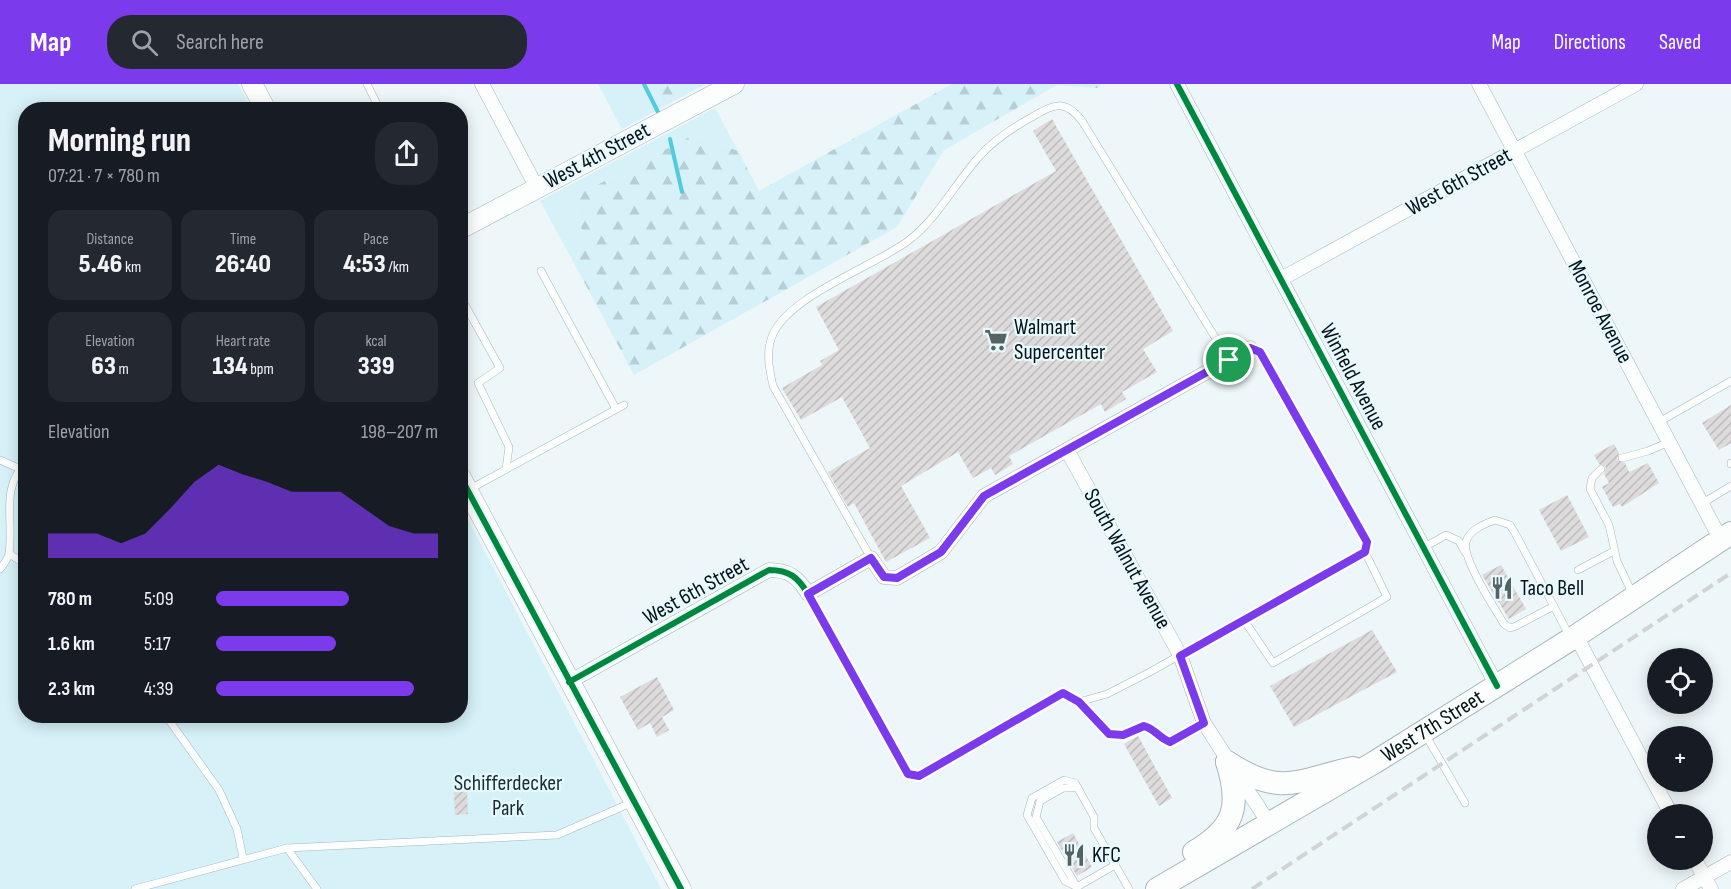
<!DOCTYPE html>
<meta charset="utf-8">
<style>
:root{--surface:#171b24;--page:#242831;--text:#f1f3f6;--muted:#9ea1a6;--accent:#7c3aed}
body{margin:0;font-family:"Sofia Sans Condensed",sans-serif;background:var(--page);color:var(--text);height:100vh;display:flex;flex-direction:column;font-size:22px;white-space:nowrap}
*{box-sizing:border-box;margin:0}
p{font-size:20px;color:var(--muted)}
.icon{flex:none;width:33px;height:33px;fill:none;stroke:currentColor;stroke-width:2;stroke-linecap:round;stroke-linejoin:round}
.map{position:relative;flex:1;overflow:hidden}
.drawer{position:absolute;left:18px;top:18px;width:450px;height:621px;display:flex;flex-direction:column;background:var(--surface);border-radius:24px;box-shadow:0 3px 15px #0003}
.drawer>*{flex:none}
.tools{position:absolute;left:1647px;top:564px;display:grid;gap:12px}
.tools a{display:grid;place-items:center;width:66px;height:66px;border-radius:50%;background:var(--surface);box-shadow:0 3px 15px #0003;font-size:30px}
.pin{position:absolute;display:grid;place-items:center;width:51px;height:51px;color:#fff;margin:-26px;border:3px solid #fff;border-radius:50%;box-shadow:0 2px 6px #0007}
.round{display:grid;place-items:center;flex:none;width:63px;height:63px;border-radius:24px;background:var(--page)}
.head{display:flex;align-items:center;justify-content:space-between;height:102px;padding:0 30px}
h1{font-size:33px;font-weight:800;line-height:45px}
.stats{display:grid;grid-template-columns:repeat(3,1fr);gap:9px;height:102px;padding:6px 30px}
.stats div{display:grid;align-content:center;border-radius:15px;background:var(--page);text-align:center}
.stats b{font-size:26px;font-weight:800}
.stats small{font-size:16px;font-weight:400}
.stats p{font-size:16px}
.chart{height:168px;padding:12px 30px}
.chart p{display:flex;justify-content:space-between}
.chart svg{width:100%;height:108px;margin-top:6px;fill:var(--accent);opacity:.7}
ul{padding:0 30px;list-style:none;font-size:20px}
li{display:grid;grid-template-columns:96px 72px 1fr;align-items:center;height:45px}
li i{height:15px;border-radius:8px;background:var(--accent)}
header{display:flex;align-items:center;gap:36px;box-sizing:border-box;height:84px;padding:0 30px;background:var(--accent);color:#fff}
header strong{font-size:28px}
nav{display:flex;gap:33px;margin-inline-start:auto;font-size:21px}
.search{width:420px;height:54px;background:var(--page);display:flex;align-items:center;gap:15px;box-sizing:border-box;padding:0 21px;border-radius:24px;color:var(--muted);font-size:22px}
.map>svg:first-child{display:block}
.green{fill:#d6f2f8}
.forest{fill:url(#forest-firs)}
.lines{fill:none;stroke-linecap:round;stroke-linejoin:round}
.stream{stroke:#52cbdf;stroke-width:4}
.building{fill:url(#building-hatch)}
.lane-casing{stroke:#a9b5b8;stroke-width:8}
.street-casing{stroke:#a9b5b8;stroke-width:15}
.secondary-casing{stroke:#a9b5b8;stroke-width:21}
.primary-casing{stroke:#a9b5b8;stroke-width:24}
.lane{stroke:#fcfefe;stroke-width:7}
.street{stroke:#fcfefe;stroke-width:14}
.secondary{stroke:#fcfefe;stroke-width:20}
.primary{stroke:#fcfefe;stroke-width:22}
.rail{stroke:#d1d4d4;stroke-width:4;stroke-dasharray:12 6;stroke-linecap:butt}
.cycleway-casing{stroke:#e8f9fd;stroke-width:10}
.cycleway{stroke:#00873e;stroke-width:6}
.route-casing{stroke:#fff;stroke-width:12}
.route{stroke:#7c3aed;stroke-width:8}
.labels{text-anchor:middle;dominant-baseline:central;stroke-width:4.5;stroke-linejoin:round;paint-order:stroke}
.street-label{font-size:22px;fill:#031215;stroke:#e8f9fd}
.poi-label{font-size:22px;fill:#031215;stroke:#e8f9fd;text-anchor:start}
.park-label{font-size:22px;fill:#172e34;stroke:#e8f9fd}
</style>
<header>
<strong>Map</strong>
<div class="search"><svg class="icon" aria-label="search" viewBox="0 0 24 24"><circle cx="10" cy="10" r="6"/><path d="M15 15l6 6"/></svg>Search here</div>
<nav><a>Map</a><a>Directions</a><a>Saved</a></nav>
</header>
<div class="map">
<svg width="1731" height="805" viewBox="0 0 1731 805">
<defs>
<pattern id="forest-firs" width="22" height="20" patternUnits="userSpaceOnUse" patternTransform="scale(1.5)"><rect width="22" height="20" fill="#d6f2f8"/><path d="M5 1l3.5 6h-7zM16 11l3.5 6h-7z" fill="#b6ced4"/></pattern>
<pattern id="building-hatch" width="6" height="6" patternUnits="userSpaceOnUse" patternTransform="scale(1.5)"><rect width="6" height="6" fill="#dedbdc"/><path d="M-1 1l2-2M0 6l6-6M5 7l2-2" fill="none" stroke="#bdbbbc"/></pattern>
</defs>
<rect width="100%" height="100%" fill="#edf6f8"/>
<g class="green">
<path d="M0,0H238L251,25L26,26V632H460L461,422L661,805H0Z"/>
<path d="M598,0H650L663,23L622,45Z"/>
<path d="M715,24L738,67L693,51L574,113L584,154L574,179L540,117Z"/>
</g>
<g class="forest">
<path d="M650,0H705L663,23Z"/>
<path d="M952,0H1101L1098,4L1057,1L944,66L897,143L634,291L574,179L584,154L574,113L693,51L738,67L759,107Z"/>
</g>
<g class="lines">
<g class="stream">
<path d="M644,0L660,32"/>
<path d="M670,55L682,108"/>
</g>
</g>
<g class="building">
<path d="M1052,35L1173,247L1143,265L1157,288L1122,308L1126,315L1105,328L1101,320L1009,372L1013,380L995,391L991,384L973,394L958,368L901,402L930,454L886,478L854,419L848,423L828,388L870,364L842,313L801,336L782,304L822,281L820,277L839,266L816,223L1056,87L1033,47Z"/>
<path d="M1731,321V359L1719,366L1702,339Z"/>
<path d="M1614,360L1619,369L1617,376L1625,379L1629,388L1648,379L1659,399L1622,423L1620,420L1613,423L1602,403L1609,399L1604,390L1606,383L1599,380L1594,371Z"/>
<path d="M1567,411L1589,453L1561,467L1539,426Z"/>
<path d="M1501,481L1526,525L1509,535L1482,491Z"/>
<path d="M1372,546L1397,588L1294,643L1270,602Z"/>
<path d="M657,593L674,626L662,633L669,646L657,653L650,639L638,646L620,613Z"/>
<path d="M1138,652L1172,714L1159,722L1124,660Z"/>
<path d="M454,708H467L468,730L455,731Z"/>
<path d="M1073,749L1092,783L1077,792L1057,758Z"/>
</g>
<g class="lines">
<g class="lane-casing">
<g id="lane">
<path d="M367,0L380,26"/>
<path d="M541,187L616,325"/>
<path d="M460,212L500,284L478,299L509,363L506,385"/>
<path d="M1659,338L1731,297"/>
<path d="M1622,374L1648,367L1669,358"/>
<path d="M0,376L18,384"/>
<path d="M1731,379V380"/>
<path d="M1601,385L1592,394L1590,405L1609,441L1617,477L1633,511"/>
<path d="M470,405L624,321"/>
<path d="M1701,420L1731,402"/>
<path d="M1423,464L1446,451L1459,457L1465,468"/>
<path d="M10,470L26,481"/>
<path d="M871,474L773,302C769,284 765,265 774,248C794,210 872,183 908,157C937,135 954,101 978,74C993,56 1012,44 1032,33C1053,20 1065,15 1082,37L1229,276"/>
<path d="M0,485C3,481 9,474 9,469C14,437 0,403 26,379"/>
<path d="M1578,486L1614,467"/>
<path d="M808,510L908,690L919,692L1063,609L1079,618L1107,610L1148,589L1365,468L1367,458L1260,268L1250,264"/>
<path d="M1554,522L1516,542L1510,544L1504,540C1495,525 1461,473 1466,458C1469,446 1484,440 1495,436L1510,441L1515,449L1569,551"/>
<path d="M1244,536L1273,579L1387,513L1365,468"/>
<path d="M1079,618L1109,650L1123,651L1144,642C1155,645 1159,654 1170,658L1204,639"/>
<path d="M166,632L219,706L237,745L243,774"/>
<path d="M1425,650L1465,719"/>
<path d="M287,764L317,805"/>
<path d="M1115,781L1077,803L1065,797L1027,731L1032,714L1064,696L1075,699L1094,733V744L1129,805"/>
<path d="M1077,803L1036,733L1040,717L1063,704H1078"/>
<path d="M135,805L287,764L557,751L633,718"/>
</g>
</g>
<g class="street-casing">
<g id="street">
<path d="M482,0L537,104"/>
<path d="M1177,0L1497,602"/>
<path d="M1479,0L1721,456"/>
<path d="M1281,195L1636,0"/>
<path d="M1067,366L1180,571L1204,639L1270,741"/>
<path d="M1576,552L1671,730"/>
<path d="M569,598L769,486C789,486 798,493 808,510L871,474L884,493L897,494L941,468L984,412L1250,264"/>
<path d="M1695,776L1711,805"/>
<path d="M1683,805L1731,778"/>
</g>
</g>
<g class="secondary-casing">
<g id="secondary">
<path d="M252,0L266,26"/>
<path d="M460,145L734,0"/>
<path d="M460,392L681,805"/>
</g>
</g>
<g class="primary-casing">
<g id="primary">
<path d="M1227,678C1281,713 1295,697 1353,684"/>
<path d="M1194,768C1235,744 1241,723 1227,678"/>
<path id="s1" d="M1157,805L1375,678L1576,552L1731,449"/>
</g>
</g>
<use href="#lane" class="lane"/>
<use href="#street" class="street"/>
<use href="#secondary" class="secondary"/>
<use href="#primary" class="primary"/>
<path class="rail" d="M1252,805L1731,489"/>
<g class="cycleway-casing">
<g id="cycleway">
<path d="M1177,0L1497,602"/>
<path d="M460,392L681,805"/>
<path d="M569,598L769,486C789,486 798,493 808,510L871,474L884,493L897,494L941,468L984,412L1250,264"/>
</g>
</g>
<use href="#cycleway" class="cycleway"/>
</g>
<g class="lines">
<g class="route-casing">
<path id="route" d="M1250,264L1260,268L1367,458L1365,468L1180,572L1204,639L1170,658C1159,654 1155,645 1144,642L1123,651L1109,650L1079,618L1063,609L919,692L908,690L808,510L871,474L884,493L897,494L941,468L984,412Z"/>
</g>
<use href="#route" class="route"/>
</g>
<defs>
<g id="supermarket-bare" transform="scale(1.8)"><path d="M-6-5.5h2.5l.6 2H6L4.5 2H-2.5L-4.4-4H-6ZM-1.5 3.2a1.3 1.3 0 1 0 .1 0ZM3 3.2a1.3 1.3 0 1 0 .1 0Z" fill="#556264" stroke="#e8f9fd" stroke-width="2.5" paint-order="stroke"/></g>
<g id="restaurant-bare" transform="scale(1.8)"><path d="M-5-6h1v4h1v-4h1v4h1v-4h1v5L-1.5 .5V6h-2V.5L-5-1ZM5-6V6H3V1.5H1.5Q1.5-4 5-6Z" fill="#556264" stroke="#e8f9fd" stroke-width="2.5" paint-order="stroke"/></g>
</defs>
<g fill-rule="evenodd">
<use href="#supermarket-bare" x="996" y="256"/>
<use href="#restaurant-bare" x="1502" y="504"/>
<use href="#restaurant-bare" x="1074" y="771"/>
</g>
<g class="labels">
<g class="street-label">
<text transform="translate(597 72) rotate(-28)">West 4th Street</text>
<text transform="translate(1459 98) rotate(-29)">West 6th Street</text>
<text transform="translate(1600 228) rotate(62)">Monroe Avenue</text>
<text transform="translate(1353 293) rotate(62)">Winfield Avenue</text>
<text transform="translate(1127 475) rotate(61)">South Walnut Avenue</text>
<text transform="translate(696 507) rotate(-29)">West 6th Street</text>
<text stroke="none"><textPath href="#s1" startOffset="320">West 7th Street</textPath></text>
</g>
<g class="poi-label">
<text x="1014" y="243">Walmart<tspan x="1014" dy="25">Supercenter</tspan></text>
<text x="1520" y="504">Taco Bell</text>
<text x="1092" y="771">KFC</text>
</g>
<g class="park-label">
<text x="508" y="699">Schifferdecker<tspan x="508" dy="25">Park</tspan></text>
</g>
</g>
</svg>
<div class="tools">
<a><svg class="icon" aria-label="locate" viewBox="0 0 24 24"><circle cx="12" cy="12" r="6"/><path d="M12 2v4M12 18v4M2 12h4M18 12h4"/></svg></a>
<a>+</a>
<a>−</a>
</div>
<div class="pin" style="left:1229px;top:276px;background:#1e9e55"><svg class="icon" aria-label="arrive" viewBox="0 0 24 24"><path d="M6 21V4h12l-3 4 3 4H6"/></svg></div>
<section class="drawer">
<div class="head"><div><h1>Morning run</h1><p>07:21 · 7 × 780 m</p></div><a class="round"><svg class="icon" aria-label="share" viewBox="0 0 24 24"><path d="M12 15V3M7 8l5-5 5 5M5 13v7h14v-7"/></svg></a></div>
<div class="stats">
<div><p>Distance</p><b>5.46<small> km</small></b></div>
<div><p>Time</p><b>26:40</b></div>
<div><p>Pace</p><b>4:53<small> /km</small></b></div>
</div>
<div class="stats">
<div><p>Elevation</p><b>63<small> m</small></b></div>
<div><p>Heart rate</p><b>134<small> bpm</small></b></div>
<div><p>kcal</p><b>339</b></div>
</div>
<div class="chart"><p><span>Elevation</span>198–207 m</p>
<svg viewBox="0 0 160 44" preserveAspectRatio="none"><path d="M0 44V34L10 34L20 34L30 38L40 34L50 24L60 13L70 6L80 10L90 13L100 17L110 17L120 17L130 24L140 31L150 34L160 34V44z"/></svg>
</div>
<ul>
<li><b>780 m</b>5:09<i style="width:60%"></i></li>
<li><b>1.6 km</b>5:17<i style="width:54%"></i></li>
<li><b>2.3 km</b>4:39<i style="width:89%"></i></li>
</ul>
</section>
</div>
